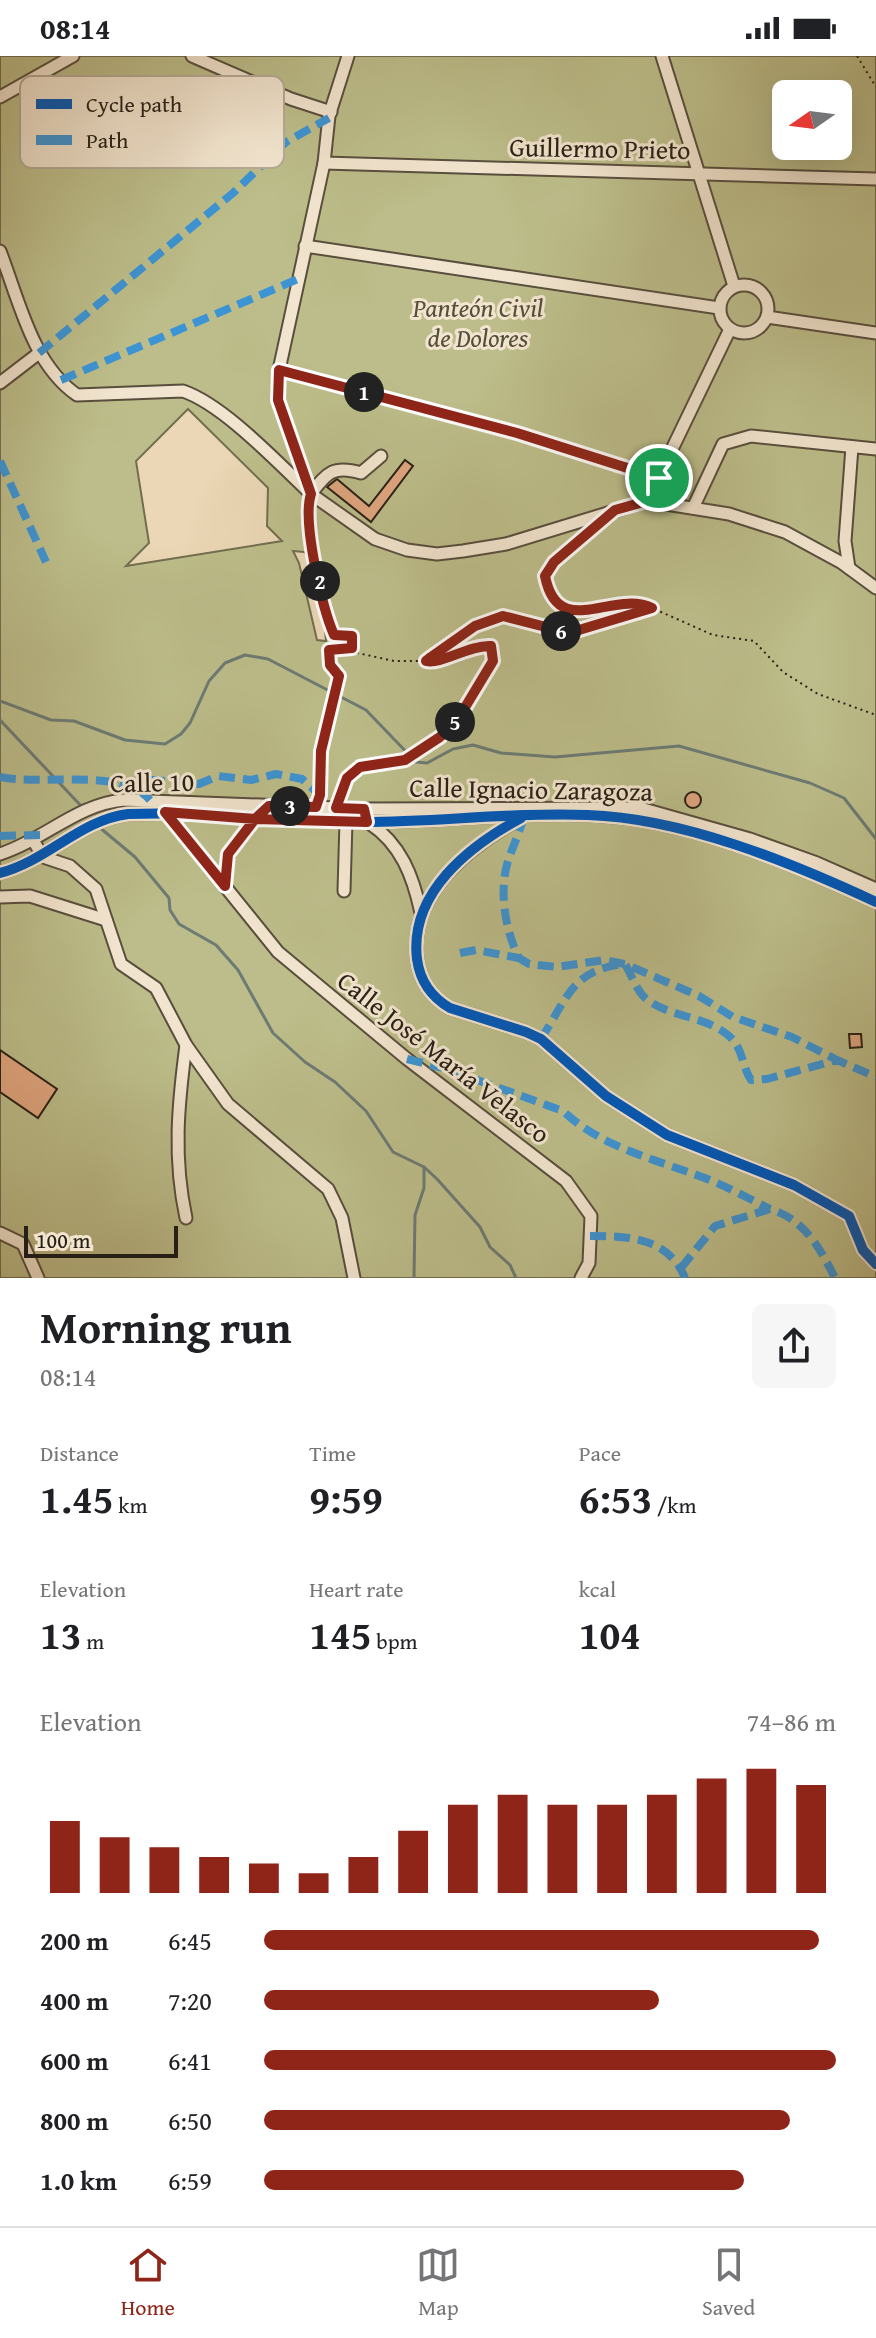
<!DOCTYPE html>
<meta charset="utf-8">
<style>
:root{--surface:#fff;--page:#f6f6f6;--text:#202124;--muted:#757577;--line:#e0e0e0;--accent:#8f2418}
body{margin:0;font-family:"Gentium Book Plus",serif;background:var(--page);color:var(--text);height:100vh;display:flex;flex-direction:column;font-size:30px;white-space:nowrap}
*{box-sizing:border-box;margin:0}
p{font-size:26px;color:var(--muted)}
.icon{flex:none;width:44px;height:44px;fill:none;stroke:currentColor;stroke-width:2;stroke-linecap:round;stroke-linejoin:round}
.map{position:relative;height:1222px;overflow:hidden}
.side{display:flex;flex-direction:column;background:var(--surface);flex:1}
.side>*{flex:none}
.needle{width:52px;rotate:256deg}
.buttons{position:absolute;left:772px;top:24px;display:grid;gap:16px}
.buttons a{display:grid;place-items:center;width:80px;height:80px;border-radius:12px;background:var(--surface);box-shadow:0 8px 32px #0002;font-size:40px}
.scale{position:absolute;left:24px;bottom:20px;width:154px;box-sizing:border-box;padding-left:8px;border:4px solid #282016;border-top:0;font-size:22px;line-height:28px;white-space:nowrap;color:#282016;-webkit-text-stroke:6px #f2e5cf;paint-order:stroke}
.pin{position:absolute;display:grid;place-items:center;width:68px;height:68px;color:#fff;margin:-34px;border:4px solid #fff;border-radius:50%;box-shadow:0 2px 8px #0007}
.km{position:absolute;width:40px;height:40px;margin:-20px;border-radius:50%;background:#222;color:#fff;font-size:22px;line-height:40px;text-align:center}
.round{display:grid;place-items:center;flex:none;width:84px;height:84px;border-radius:12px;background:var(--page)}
.head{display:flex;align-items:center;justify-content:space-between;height:136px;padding:0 40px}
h1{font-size:44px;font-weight:800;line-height:60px}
.metrics{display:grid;grid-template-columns:repeat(3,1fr);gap:12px;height:136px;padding:8px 40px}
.metrics div{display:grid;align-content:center}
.metrics b{font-size:40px;font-weight:800}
.metrics small{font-size:22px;font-weight:400}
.metrics p{font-size:22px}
.chart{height:224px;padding:16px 40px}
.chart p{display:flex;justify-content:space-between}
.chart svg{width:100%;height:144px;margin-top:8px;stroke:var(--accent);stroke-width:6}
ul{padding:0 40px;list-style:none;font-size:26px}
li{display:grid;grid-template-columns:128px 96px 1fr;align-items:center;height:60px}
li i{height:20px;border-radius:10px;background:var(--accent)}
.status{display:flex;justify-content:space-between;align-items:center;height:56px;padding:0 40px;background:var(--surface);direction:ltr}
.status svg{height:22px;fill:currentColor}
.dock{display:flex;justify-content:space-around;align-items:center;height:112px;border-top:2px solid var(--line);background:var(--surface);font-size:22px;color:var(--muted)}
.dock a{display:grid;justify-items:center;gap:4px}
.dock .on{color:var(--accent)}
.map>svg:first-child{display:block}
.green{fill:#bcbd8a;stroke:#726e50;stroke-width:2;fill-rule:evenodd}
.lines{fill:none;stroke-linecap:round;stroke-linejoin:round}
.stream{stroke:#6c7b74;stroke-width:3}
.building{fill:#e0a680;stroke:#282016;stroke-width:2}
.minor-casing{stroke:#594e3e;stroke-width:15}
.path{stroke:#282016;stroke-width:2;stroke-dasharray:2 4;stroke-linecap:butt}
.minor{stroke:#f2e5cf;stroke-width:11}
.quiet{stroke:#3c94d4;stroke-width:8;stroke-dasharray:16 8;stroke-linecap:butt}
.cycleway-casing{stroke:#f2e5cf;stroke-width:15}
.cycleway{stroke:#0057b8;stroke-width:10}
.route-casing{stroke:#fff;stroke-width:16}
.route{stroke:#8f2418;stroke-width:10}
.labels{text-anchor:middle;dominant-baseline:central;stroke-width:6;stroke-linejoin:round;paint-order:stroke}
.street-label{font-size:26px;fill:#282016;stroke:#f2e5cf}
.park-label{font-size:26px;font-style:italic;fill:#544f39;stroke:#f2e5cf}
.key{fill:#f2e5cf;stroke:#b5aa98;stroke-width:2}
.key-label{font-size:22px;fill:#282016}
</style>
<div class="status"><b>08:14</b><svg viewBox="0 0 49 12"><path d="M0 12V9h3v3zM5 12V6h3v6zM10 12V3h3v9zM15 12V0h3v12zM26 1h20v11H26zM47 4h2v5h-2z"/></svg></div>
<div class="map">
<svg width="876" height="1222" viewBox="0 0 876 1222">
<rect width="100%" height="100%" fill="#ebd7b5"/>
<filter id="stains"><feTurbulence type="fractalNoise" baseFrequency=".0025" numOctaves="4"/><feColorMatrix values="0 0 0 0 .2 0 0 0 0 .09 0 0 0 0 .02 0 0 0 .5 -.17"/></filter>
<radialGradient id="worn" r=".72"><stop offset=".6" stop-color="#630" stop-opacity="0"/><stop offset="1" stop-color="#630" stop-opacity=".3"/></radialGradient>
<path class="green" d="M0,0H876V1222H0ZM786,38H838V90H786ZM188,353L268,432L267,470L282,485L126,510L149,487L136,405ZM293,495L304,496L318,506L326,585L317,584L299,507Z"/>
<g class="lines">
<g class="stream">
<path d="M0,645L51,664L74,665L125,684L165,688L181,678L190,667L209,625L225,607L245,599L268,603L366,654L416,706L427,707L453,693L473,689L501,697L555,701L679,690L810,727L844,742L876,783"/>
<path d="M0,664L84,753"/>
<path d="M99,771L135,801L169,842L170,854L179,868L216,889L238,914L273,977L305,1006L335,1026L366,1055L393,1096L424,1111L437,1123L480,1171L490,1191L510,1209L516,1222"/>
<path d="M414,1222L415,1159L424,1132V1111"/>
</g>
</g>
<g class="building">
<path d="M405,404L413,410L371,466L327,431L337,423L369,450Z"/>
<circle cx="693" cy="744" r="8"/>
<path d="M849,978H861L862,991L850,992Z"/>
<path d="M0,994L57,1033L38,1062L0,1036Z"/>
</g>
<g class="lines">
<g class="minor-casing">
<g id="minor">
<path d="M192,0L291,43L331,56"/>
<path d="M348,0L329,60L324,107L279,314L278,344L311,438L375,483L407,494L437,498L463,495L506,488L647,445L729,458L785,476L842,507L876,532"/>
<path d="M662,0L734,230"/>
<path d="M0,41L73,0"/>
<path d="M324,107L876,123"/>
<path d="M305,190L719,252"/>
<path d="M0,195C19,244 32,308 77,339L183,335C224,349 278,407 311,438C327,416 334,409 361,417L381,400"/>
<circle cx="744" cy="253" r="24"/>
<path d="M767,261L876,277"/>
<path d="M279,314L517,377L659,422"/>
<path d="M0,327L39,297"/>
<path d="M647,445L730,273"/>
<path d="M693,452L723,388L751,380L876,393"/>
<path d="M849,512L845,485L852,391"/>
<path d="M165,756L278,896L407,1003L566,1125L591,1160L589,1207L581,1222"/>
<path d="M521,762C469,791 409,837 417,903C420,925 431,941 450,952L526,976L541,983L606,1040L667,1079L794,1129L849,1160L863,1194L876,1208"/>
<path d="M369,767C401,788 413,820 421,857"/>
<path d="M33,784L43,801L70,810L96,833L121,908L156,932L186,989L228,1048L328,1133L342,1162L354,1222"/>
<path d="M0,798C44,784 77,748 124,744L364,753L640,752L750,783L817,807L876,833"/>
<path d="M0,817C47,805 80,764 128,758C206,755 285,765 364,766C438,766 513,756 588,759C683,762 790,806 876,846"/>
<path d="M225,830L228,798L257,761"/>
<path d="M344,835L346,765"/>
<path d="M0,841L30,840L106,864"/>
<path d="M186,1162C173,1102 178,1049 186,989"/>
<path d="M0,1177L23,1188L38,1222"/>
</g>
</g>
<g class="path">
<path d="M857,0L876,31"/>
<path d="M307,450L331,573L334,579L352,580V592L329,594V597L353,596L394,605H426L475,570L503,560L569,577L652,552L713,579L754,585L783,616L818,638L876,659"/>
<path d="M593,474L554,506L545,520C559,586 613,533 652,552"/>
<path d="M320,739L321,695L339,620L330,609L329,598"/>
<path d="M340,739C356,698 375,718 406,703C417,698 429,690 438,683C463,664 479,631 493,605L491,590H473L429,606"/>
</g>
<use href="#minor" class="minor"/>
<g class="quiet">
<path d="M39,297L233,137L286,86L329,62"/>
<path d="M61,324L298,223"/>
<path d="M0,405L46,506"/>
<path d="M0,721C42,730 121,711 150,744"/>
<path d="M125,727L153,724L199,728L218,720L251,724L276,718L302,723L320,739"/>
<path d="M524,760C520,775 514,788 509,802C498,833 505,874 519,902L529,908L557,911L604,904L625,908L699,940L733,961L792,981L837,1004"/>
<path d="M0,780L41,779"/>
<path d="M460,897L476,894L519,902"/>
<path d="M541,983C567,943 572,913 625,908C631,918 636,933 644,941C668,962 705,959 729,980C744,993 741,1009 751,1024L767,1023L837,1004L876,1021"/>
<path d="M407,1003L447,1013L563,1055C601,1091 654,1103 702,1121C726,1130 748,1142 770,1153"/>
<path d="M590,1180C628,1180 668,1181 685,1222"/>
<path d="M681,1212L715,1170L770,1153C804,1163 820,1192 835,1222"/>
</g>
<g class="cycleway-casing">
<g id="cycleway">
<path d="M521,762C469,790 409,837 417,903C420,925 431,941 450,952L526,976L541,983L606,1040L667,1079L794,1129L849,1160L863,1194L876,1208"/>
<path d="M0,817C47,805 80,764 128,758C206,755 285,765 364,766C438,766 513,756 588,759C683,762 790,806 876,846"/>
</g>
</g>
<use href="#cycleway" class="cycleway"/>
</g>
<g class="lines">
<g class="route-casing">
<path id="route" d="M659,422L517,377L279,314L278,344L311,438C302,465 322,551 334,579L352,580V592L329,594L330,609L339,620L321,695L320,739L316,751L269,750L255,763L165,756L225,830L228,798L255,763L367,766L364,753L336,752L347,722L360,711L405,704L440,681L458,663L493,605L491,590C468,589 441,609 426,605L431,601L475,570L503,560L569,577L652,552C613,533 558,586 545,520L554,506L615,454L647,445L659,422"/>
</g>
<use href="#route" class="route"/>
</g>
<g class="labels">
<g class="street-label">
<text transform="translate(600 92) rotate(1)">Guillermo Prieto</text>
<text transform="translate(152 726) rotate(-1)">Calle 10</text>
<text transform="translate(531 733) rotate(1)">Calle Ignacio Zaragoza</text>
<text transform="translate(444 1001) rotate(38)">Calle José María Velasco</text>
</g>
<g class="park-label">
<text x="478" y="251">Panteón Civil<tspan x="478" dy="30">de Dolores</tspan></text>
</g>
</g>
<rect x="20" y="20" width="264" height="92" rx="12" class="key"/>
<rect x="36" y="43" width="36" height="10" fill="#0057b8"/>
<rect x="36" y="79" width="36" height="10" fill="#3c94d4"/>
<g class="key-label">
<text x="86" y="56">Cycle path</text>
<text x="86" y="92">Path</text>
</g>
<rect width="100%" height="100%" filter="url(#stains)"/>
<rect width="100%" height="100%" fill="url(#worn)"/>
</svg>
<div class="buttons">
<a><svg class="needle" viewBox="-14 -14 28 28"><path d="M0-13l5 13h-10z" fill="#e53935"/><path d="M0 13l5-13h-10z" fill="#757577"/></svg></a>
</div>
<div class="scale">100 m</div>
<div class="pin" style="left:659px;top:422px;background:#1e9e55"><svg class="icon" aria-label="arrive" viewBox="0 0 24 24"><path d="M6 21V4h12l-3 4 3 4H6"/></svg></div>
<b class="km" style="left:364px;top:336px">1</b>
<b class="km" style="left:320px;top:525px">2</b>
<b class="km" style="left:290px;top:750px">3</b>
<b class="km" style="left:455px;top:666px">5</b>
<b class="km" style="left:561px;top:575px">6</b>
</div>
<section class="side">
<div class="head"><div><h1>Morning run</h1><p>08:14</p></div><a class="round"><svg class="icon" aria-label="share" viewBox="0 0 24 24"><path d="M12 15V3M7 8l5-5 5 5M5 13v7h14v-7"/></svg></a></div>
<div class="metrics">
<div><p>Distance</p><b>1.45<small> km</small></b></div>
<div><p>Time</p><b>9:59</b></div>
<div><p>Pace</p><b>6:53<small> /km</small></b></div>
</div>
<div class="metrics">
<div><p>Elevation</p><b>13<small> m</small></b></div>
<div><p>Heart rate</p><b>145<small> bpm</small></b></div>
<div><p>kcal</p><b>104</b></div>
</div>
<div class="chart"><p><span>Elevation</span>74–86 m</p>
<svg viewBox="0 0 160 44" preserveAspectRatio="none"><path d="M5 44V22M15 44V27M25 44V30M35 44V33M45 44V35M55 44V38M65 44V33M75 44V25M85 44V17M95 44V14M105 44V17M115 44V17M125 44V14M135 44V9M145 44V6M155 44V11"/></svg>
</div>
<ul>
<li><b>200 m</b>6:45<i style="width:97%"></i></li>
<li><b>400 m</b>7:20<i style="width:69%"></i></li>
<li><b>600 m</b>6:41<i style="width:100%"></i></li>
<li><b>800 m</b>6:50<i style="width:92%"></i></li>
<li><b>1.0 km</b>6:59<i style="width:84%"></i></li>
</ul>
</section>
<nav class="dock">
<a class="on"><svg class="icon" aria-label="home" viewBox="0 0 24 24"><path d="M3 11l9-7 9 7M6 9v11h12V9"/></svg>Home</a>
<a><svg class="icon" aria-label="map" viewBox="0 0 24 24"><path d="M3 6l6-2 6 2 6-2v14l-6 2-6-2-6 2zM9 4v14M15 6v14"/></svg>Map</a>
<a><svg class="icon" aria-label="saved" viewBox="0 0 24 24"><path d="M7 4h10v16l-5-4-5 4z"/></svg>Saved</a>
</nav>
